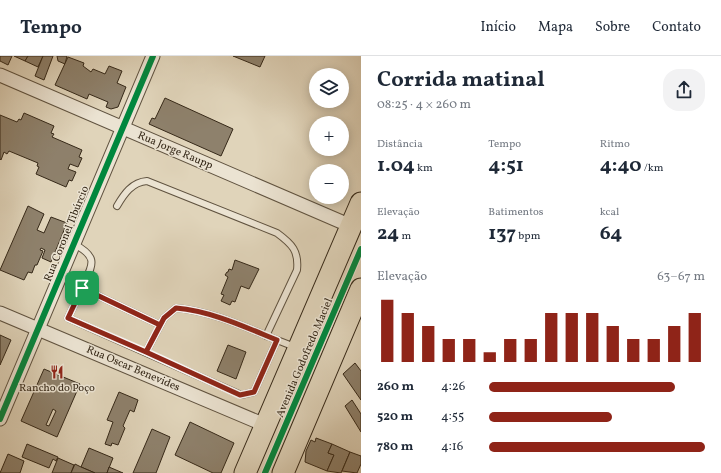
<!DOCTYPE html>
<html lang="pt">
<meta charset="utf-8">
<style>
:root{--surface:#fff;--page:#f2f2f3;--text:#1f2937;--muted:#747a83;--line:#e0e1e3;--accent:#8f2418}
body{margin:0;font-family:Vollkorn,serif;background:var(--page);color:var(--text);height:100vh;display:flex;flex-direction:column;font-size:15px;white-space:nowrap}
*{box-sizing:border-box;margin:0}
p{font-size:13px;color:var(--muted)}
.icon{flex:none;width:22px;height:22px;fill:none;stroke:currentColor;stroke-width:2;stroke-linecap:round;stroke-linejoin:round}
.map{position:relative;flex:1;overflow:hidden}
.panel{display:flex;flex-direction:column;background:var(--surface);width:360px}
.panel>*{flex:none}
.tools{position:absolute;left:309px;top:12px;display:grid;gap:8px}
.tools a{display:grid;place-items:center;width:40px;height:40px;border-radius:50%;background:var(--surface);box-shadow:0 2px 10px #0003;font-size:20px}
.pin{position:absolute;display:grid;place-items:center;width:34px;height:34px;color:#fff;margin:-17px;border-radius:8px;box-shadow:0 2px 6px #0006}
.round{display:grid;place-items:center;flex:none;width:42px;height:42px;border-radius:16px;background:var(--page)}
.overview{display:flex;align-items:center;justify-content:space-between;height:68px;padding:0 16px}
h1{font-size:22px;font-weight:700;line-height:30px}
.metrics{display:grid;grid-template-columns:repeat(3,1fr);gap:6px;height:68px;padding:4px 16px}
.metrics div{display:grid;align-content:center}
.metrics b{font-size:20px;font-weight:700}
.metrics small{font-size:11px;font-weight:400}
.metrics p{font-size:11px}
.chart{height:112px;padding:8px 16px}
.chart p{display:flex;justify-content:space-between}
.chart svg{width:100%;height:72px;margin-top:4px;stroke:var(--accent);stroke-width:6}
ul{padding:0 16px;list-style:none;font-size:13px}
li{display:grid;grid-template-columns:64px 48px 1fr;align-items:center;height:30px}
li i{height:10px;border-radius:5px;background:var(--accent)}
header{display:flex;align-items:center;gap:24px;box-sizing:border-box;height:56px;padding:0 20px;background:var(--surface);border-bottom:1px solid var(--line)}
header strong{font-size:19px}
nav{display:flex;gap:22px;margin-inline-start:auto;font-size:14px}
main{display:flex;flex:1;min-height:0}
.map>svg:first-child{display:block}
.building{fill:#8e816c;stroke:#352818;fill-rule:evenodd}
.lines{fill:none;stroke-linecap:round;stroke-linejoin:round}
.lane-casing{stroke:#605340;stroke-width:8}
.street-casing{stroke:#605340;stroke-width:15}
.primary-casing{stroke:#352818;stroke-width:23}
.lane{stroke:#ebe3d2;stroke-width:6}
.street{stroke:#ebe3d2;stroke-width:13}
.primary{stroke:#e0d4ba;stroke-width:21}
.cycleway-casing{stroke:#ebe3d2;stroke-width:8}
.cycleway{stroke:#00873e;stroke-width:6}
.route-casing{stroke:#fff;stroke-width:8}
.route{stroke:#8f2418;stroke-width:5}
.labels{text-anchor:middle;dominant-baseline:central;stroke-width:3;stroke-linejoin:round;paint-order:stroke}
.street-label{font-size:11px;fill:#352818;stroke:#ebe3d2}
.poi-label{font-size:11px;fill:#352818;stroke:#ebe3d2}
</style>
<header>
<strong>Tempo</strong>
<nav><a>Início</a><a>Mapa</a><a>Sobre</a><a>Contato</a></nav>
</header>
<main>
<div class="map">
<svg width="361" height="417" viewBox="0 0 361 417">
<rect width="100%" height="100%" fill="#e0d4ba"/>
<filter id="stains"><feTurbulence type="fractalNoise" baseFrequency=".005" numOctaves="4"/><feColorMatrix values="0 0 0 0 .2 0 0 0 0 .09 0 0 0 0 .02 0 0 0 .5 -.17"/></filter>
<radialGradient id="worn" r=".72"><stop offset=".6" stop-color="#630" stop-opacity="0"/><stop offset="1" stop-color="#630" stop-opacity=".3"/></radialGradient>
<g class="building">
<path d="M0,0H12L8,9L0,5Z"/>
<path d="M14,0H28L25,5Z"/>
<path d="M28,0H43L38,11L25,5Z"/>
<path d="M43,0H53L44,24L35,20Z"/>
<path d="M57,0H67L65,8L58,5Z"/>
<path d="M233,0H265L260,11Z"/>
<path d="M68,1L84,7L83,10L91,16L93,13L105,18L109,10L122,15L117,27L126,31L118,51L111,53L106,51L108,46L89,38L87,43L55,29Z"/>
<path d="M165,42L233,73L221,100L149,68L152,62L155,63Z"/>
<path d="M24,57L54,70L51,77L54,78L52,81L82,94L79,101L82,102L78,111L70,108L68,113L76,116L72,125L69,124L66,131L36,118L39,111L37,110L38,107L9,95L7,98L4,96L1,104L0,103V59L17,66L19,63L21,64Z"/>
<path d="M28,150L44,158L37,174L44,177L51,161L67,167L51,206L42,202L45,194L41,192L40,194L43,195L37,209H35L32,217L28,216L24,224L0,214Z"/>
<path d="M235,204L259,213L249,233L241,230L235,246L232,245L230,249L221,245L224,239L221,238L228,221L225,219L227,216H228L229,213L232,214Z"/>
<path d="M0,279L11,284L0,309Z"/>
<path d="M228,289L246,296L236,323L217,315Z"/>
<path d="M355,307L361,315V344L343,318Z"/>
<path d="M44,313L80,328L57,381L21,365ZM53,353L56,355L49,370L46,369Z"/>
<path d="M119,336L138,344L134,356L130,354L123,370L125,372L118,389L112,387L111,390L105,388L113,366L107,364Z"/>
<path d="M352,344L361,358V376L345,350Z"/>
<path d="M190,366L234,387L221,417H213L175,399Z"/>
<path d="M152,373L170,381L156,417H133Z"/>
<path d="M316,382L332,388L328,397L334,399L327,415L305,406L306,395L311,384L315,386Z"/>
<path d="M27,388L58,401L56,405L53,403L49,412L22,401Z"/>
<path d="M332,388L350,396L341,417L327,415L334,399L328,397Z"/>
<path d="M89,392L113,402L107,417H95L81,411Z"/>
<path d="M350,396L361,400V408L357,417L342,415Z"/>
<path d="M8,398L24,405L20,417H0Z"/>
<path d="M58,402L74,409L71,417H52Z"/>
<path d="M75,408L81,411L95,417H71Z"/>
<path d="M109,411L123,417H107Z"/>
</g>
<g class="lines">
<g class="lane-casing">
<g id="lane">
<path d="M117,150C124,138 132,126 147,125L277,177C292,188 299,195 297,214L266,280"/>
<path d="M74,188C100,202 92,209 82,232"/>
<path d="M160,269L82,232L68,262L241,339L254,336L277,284L295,291"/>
<path d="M146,296L164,262L176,252C211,255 245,271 277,284"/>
</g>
</g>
<g class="street-casing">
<g id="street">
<path d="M0,19L351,170"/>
<path d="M0,257L265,369"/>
<path d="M0,363L153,0"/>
</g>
</g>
<g class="primary-casing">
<g id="primary">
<path d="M245,417L361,147"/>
<path d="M283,417L361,233"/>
</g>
</g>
<use href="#lane" class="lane"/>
<use href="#street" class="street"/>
<use href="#primary" class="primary"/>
<g class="cycleway-casing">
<g id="cycleway">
<path d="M0,363L153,0"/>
<path d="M265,417L361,193"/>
</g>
</g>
<use href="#cycleway" class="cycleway"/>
</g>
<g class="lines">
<g class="route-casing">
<path id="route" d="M82,232L160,269L146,296L240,339L254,336L277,284C245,271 211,255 176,252L164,262L146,296L68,262L82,232"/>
</g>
<use href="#route" class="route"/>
</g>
<defs>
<g id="restaurant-bare" transform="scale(1.08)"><path d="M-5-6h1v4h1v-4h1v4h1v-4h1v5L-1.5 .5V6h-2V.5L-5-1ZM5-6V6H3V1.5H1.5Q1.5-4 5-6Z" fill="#8f2418" stroke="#ebe3d2" stroke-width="2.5" paint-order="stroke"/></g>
</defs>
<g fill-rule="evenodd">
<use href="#restaurant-bare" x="57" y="316"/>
</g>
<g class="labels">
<g class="street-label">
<text transform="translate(175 95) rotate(23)">Rua Jorge Raupp</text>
<text transform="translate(67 178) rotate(-68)">Rua Coronel Tibúrcio</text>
<text transform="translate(305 302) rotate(-67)">Avenida Godofredo Maciel</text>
<text transform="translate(133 313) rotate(23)">Rua Oscar Benevides</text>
</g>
<g class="poi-label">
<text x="57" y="332">Rancho do Poço</text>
</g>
</g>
<rect width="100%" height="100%" filter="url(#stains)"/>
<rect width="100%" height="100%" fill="url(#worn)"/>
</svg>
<div class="tools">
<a><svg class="icon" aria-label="layers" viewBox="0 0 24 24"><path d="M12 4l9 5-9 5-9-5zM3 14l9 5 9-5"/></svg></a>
<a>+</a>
<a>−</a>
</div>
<div class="pin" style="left:82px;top:232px;background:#1e9e55"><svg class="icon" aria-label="arrive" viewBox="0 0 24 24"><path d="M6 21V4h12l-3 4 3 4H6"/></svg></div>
</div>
<section class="panel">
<div class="overview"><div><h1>Corrida matinal</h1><p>08:25 · 4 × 260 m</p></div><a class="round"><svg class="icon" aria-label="share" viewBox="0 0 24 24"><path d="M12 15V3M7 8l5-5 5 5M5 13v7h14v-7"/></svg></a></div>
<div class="metrics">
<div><p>Distância</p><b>1.04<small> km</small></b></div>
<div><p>Tempo</p><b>4:51</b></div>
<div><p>Ritmo</p><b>4:40<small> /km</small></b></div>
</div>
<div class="metrics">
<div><p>Elevação</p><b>24<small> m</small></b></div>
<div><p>Batimentos</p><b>137<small> bpm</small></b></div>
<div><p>kcal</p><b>64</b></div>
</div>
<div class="chart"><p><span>Elevação</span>63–67 m</p>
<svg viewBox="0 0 160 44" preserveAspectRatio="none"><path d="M5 44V6M15 44V14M25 44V22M35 44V30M45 44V30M55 44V38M65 44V30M75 44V30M85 44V14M95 44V14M105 44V14M115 44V22M125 44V30M135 44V30M145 44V22M155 44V14"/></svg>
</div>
<ul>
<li><b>260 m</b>4:26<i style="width:86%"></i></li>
<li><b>520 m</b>4:55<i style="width:57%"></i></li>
<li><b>780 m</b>4:16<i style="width:100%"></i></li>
</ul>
</section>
</main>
